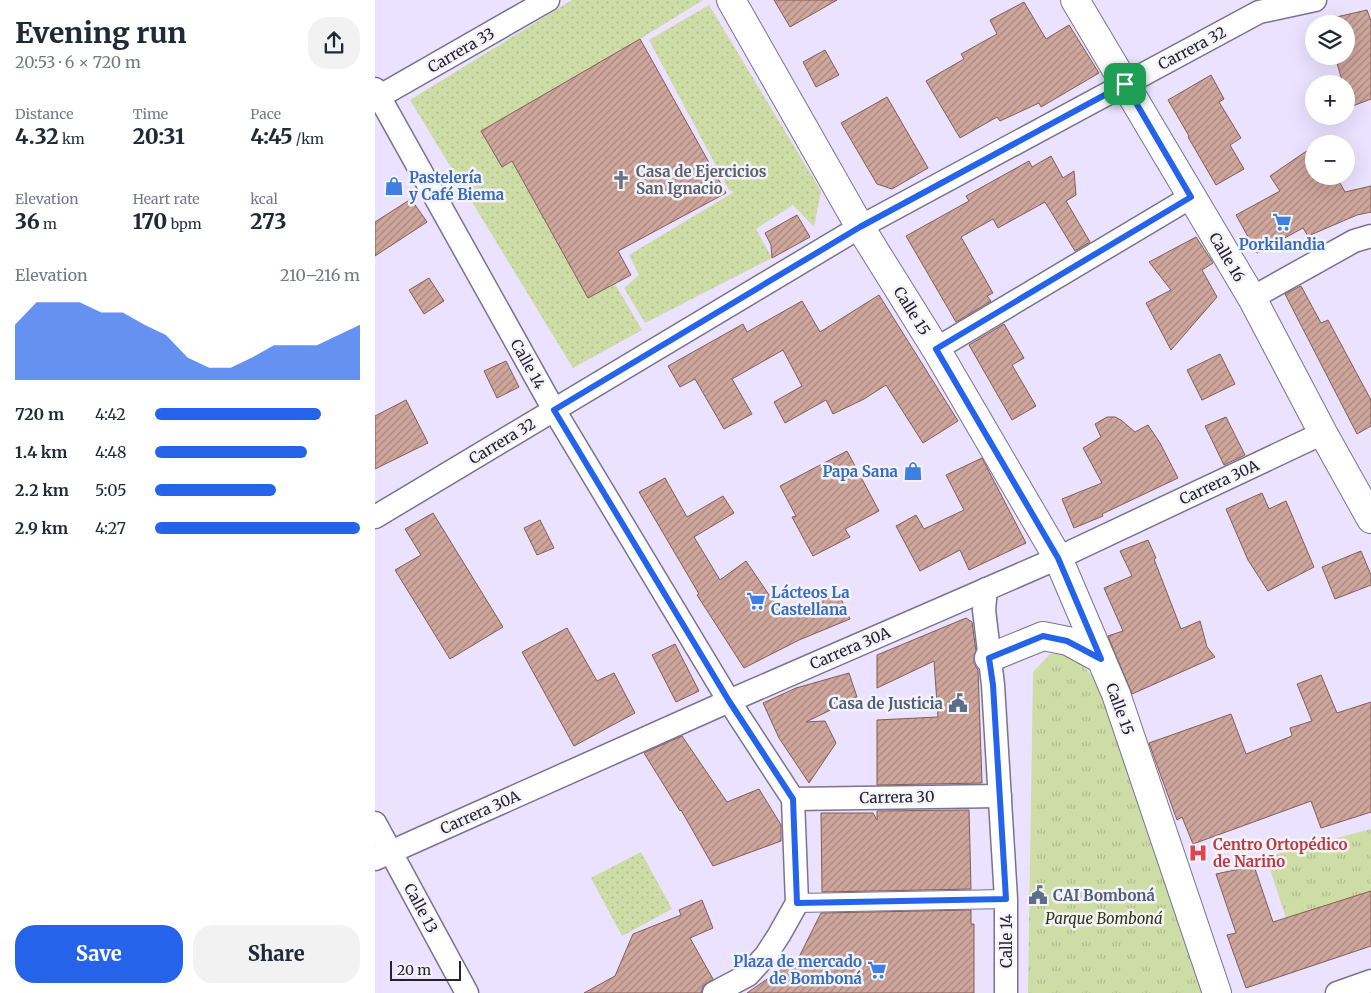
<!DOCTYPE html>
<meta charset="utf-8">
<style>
:root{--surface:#fff;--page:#f2f2f3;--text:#1f2937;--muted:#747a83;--accent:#2563eb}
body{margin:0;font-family:Merriweather,serif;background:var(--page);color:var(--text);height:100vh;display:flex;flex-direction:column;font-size:19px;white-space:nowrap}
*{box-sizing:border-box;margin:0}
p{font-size:16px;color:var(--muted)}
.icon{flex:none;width:28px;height:28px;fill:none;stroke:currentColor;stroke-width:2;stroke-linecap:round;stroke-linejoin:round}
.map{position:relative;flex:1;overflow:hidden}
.sheet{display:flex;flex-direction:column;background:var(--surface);width:375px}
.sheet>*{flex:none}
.fabs{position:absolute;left:930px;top:15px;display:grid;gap:10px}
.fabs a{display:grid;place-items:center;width:50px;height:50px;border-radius:50%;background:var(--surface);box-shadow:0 5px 20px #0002;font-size:25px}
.scale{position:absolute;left:15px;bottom:12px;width:71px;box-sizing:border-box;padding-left:5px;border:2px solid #25212e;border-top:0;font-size:14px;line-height:18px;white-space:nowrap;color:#25212e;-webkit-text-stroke:4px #f5f3fa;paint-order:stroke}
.pin{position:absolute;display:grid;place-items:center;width:42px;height:42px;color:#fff;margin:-21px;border-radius:10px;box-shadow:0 2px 8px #0006}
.round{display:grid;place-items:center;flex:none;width:52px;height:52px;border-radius:20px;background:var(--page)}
.overview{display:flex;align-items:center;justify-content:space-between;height:85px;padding:0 15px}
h1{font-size:28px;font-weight:800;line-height:38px}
.metrics{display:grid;grid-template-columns:repeat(3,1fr);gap:8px;height:85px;padding:5px 15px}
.metrics div{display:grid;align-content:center}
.metrics b{font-size:21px;font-weight:800}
.metrics small{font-size:14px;font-weight:400}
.metrics p{font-size:14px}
.chart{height:140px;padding:10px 15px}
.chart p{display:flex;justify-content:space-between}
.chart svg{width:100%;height:90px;margin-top:5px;fill:var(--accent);opacity:.7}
.cta{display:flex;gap:10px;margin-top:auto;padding:10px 15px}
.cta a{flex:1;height:58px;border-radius:20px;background:var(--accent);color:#fff;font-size:20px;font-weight:800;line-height:58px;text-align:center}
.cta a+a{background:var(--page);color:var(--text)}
ul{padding:0 15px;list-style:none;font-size:16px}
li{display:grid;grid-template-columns:80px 60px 1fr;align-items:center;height:38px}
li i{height:12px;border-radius:6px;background:var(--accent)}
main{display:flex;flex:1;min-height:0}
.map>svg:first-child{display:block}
.grass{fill:url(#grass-dots)}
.park{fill:url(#park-tufts)}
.building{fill:url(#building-hatch);stroke:#825e55}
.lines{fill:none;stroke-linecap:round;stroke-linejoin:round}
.pedestrian-casing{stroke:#7b7291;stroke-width:20}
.minor-casing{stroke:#7b7291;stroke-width:25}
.tertiary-casing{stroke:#7b7291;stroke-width:30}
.pedestrian{stroke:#fff;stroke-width:18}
.minor{stroke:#fff;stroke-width:22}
.tertiary{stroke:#fff;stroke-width:28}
.route-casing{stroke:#fff;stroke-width:10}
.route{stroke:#2563eb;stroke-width:6}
.labels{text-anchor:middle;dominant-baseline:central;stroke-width:5;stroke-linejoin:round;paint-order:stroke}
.street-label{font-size:15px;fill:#25212e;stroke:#f5f3fa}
.worship-label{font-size:15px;font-weight:bold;fill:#5b616d;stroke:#f5f3fa;text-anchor:start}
.shop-label{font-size:15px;font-weight:bold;fill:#366cbe;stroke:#f5f3fa;text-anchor:start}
.service-label{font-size:15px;font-weight:bold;fill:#4e5e75;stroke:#f5f3fa;text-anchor:end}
.health-label{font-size:15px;font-weight:bold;fill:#be3a42;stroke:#f5f3fa;text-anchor:start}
.park-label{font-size:15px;font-style:italic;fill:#2e350a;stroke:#f5f3fa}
</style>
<main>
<section class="sheet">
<div class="overview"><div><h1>Evening run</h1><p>20:53 · 6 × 720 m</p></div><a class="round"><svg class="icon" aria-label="share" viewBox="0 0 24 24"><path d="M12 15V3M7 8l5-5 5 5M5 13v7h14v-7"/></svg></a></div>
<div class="metrics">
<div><p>Distance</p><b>4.32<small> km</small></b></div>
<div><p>Time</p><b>20:31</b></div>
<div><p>Pace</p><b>4:45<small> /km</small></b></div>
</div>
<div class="metrics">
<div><p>Elevation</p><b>36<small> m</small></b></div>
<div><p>Heart rate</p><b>170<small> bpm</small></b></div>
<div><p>kcal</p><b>273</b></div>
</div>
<div class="chart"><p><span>Elevation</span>210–216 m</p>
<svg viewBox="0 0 160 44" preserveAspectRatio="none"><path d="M0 44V17L10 6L20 6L30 6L40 11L50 11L60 17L70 22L80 33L90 38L100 38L110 33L120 27L130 27L140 27L150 22L160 17V44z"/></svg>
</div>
<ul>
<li><b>720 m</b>4:42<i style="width:81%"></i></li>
<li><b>1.4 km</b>4:48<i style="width:74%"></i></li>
<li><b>2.2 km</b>5:05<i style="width:59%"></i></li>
<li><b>2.9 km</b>4:27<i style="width:100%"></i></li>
</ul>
<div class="cta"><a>Save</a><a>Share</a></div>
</section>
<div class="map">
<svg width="996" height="993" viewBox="0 0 996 993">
<defs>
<pattern id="grass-dots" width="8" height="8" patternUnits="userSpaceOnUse" patternTransform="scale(1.25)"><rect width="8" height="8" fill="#cedca5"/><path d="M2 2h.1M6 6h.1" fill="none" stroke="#b1bc8e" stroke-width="1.8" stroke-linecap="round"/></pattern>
<pattern id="park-tufts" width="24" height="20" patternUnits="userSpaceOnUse" patternTransform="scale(1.25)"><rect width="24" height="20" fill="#cedca5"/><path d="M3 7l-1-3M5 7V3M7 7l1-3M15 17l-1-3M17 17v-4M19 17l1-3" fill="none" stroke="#b1bc8e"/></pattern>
<pattern id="building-hatch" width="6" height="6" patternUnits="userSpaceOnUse" patternTransform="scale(1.25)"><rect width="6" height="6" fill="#cea69c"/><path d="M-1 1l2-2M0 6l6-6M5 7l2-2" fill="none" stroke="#a78780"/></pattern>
</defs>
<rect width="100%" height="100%" fill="#eae2ff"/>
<g class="grass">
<path d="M197,0H328L265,39L106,131L127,167L137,161L213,298L240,284L267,330L198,368L35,100Z"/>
<path d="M334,5L446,191L439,227L418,205L381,229L397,258L270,323L249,288L264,275L254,255L359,192L354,190L274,40Z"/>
<path d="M266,852L297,909L247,936L216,878Z"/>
</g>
<g class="park">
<path d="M675,654L699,655L723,683L836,993H653L658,672Z"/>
<path d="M996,829V891L911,918L891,857Z"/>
</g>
<g class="building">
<path d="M399,0H462L415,27Z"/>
<path d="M649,2L671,39L694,25L724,73L666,107L664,103L625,121L622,117L585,138L551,81L589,59L586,54L622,34L615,20Z"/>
<path d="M992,10L996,21V99L975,107L971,95V84H968L960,56H971V24H959L957,18Z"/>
<path d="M265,39L351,193L243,251L256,275L213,298L137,161L127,167L106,131Z"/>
<path d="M450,50L464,75L441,87L428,62Z"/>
<path d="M836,75L849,99L844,102L866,138L855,145L869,169L841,185L813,137L814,136L793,100Z"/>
<path d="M512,97L553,168L517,189L502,184L466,123Z"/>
<path d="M939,146V176H961L970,192L996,186V212L982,215L933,236L928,228L882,253L861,215L905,191L895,176Z"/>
<path d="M676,156L688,178L699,171L701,195L691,201L715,242L700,251L670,202L623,228L618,219L586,237L618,293L612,296L616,301L581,322L531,236L594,201L591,196L654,161L657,167Z"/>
<path d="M36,199L52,222L0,256V222Z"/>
<path d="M422,215L435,237L397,258L396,245L390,233Z"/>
<path d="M821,237L838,263L827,270L842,297L796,350L771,303L796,290L774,262Z"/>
<path d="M54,278L69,301L49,314L34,290Z"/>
<path d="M926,286L946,323L953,320L996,400V426L982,434L910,294Z"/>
<path d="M504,295L583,421L548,443L511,385L489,399L458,414L451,400L410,423L399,402L427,386L408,350L357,379L377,414L349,429L320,379L305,387L293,366L368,324L372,332L427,301L445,332Z"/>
<path d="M629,324L649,358L637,365L661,406L637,420L594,345Z"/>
<path d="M845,354L860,384L827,400L812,370Z"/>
<path d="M131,361L144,387L122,398L109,371Z"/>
<path d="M31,400L53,443L0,469V416Z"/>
<path d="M732,417H740L746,420L760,432L773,425L785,443L803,478L727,514L728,516L699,528L687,499L727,483L708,448L726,437L720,424Z"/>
<path d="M851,417L870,455L849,465L830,426Z"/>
<path d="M472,451L504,511L470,529L475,537L438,556L417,517L421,516L405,486Z"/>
<path d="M607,458L651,543L594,570L585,550L545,571L521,526L541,515L549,529L589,510L571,475Z"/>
<path d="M290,478L312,517L348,496L359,513L319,537L345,580L371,561L409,617L464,594L475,619L424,640L369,668L322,595L324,594L264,492Z"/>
<path d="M887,493L894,509L911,501L939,567L893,591L873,560L851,509Z"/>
<path d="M58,513L128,627L75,659L20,570L46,555L30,529Z"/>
<path d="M165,520L179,548L162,555L149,528Z"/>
<path d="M773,540L781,558L779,559L806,629L825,621L832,647L840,657L757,694L733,636L748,631L729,588L757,576L745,551Z"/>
<path d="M986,551L996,575V585L960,599L947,567Z"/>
<path d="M591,618L597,622L601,651L599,656V663L603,670L607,783L502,785V720L563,717L559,661L502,688V655Z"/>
<path d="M192,628L222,681L239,673L260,713L199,746L147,652Z"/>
<path d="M300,644L324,691L301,702L277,655Z"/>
<path d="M474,673L482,697L431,722L450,721L461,743L434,783L404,738L388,703L421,688Z"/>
<path d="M946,675L962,713L996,702V812L946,828L936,801L818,844L807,817L802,820L774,743L856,714L871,754L917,736L915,728L937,721L922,684Z"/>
<path d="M307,736L352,802L384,789L406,825V841L338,866L306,810L305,811L269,753Z"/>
<path d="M594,810L596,889L447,892L446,813H498L502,820V811Z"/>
<path d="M879,866L898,922L996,891V946L871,988L852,935L861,933L841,874Z"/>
<path d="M327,900L338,928L315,938L338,979L328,986L326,993H209L240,976L258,934L306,915L304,910Z"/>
<path d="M596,910V924H599V993H372L424,957L446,913Z"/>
</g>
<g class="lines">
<g class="pedestrian-casing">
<path id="pedestrian" d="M422,903L631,899"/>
</g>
<g class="minor-casing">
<g id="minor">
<path d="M0,89L179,410L354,701L418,799L422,903L404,935L391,955L373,975L339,993"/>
<path d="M0,99L173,0"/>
<path d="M877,298L979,241L996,236"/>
<path d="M561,349L816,197"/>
<path d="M0,517L485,227L884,12L940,0"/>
<path d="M611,589L609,610L618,685L631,899V993"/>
<path d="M418,799L625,796"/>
<path d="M0,823L92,993"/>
<path d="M0,859L354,701L683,558L948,433"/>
<path d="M962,993L996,981"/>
</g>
</g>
<g class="tertiary-casing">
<g id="tertiary">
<path d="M356,0L485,227L561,349L683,558L741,694L842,993"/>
<path d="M700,0L877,298L948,433L996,519"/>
<path d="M614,658L668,636L693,641L726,659"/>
</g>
</g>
<use href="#pedestrian" class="pedestrian"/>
<use href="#minor" class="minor"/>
<use href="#tertiary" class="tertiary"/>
</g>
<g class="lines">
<g class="route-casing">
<path id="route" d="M750,84L816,197L561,349L683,558L726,659L692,641L668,636L614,658L618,685L631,899L422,903L418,799L354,701L179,410L485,227Z"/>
</g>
<use href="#route" class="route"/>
</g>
<defs>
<g id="church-bare" transform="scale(1.5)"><path d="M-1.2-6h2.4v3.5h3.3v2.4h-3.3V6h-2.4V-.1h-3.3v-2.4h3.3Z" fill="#6b7280" stroke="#f5f3fa" stroke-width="2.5" paint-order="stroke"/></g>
<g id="shop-bare" transform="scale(1.5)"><path d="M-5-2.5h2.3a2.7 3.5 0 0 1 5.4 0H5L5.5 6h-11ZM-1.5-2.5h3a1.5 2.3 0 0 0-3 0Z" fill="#3f7fe0" stroke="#f5f3fa" stroke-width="2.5" paint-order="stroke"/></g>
<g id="supermarket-bare" transform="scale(1.5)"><path d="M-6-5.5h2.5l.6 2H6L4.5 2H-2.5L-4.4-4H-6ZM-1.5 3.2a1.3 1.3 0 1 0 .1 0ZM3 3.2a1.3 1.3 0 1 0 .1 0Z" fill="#3f7fe0" stroke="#f5f3fa" stroke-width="2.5" paint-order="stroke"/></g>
<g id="civic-bare" transform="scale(1.5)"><path d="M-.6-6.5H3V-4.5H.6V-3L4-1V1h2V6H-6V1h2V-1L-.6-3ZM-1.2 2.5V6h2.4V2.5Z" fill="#5c6f8a" stroke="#f5f3fa" stroke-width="2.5" paint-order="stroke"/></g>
<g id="hospital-bare" transform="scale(1.5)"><path d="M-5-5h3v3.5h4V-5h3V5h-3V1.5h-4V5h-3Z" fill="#e0444e" stroke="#f5f3fa" stroke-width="2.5" paint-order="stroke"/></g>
</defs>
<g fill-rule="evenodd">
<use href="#church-bare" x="246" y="180"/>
<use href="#shop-bare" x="19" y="186"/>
<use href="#supermarket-bare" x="907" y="222"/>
<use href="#shop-bare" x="538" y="471"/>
<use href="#supermarket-bare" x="381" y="601"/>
<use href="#civic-bare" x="583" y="703"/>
<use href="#hospital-bare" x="823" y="853"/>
<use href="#civic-bare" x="663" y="895"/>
<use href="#supermarket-bare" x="502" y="970"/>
</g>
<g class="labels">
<g class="street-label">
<text transform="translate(817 48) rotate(-28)">Carrera 32</text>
<text transform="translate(86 50) rotate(-30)">Carrera 33</text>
<text transform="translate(852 257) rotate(59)">Calle 16</text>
<text transform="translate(537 311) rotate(58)">Calle 15</text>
<text transform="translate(153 364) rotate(61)">Calle 14</text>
<text transform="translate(127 441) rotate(-31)">Carrera 32</text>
<text transform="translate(844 482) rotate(-25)">Carrera 30A</text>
<text transform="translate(475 648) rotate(-23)">Carrera 30A</text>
<text transform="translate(745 709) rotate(70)">Calle 15</text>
<text transform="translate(522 797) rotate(-1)">Carrera 30</text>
<text transform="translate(105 812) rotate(-24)">Carrera 30A</text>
<text transform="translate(46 908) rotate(62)">Calle 13</text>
<text transform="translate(631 941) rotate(-90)">Calle 14</text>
</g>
<g class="worship-label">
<text x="261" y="171">Casa de Ejercicios<tspan x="261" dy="17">San Ignacio</tspan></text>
</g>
<g class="shop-label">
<text x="34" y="177">Pastelería<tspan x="34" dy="17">y Café Biema</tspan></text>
<text x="907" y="244" text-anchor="middle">Porkilandia</text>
<text x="523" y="471" text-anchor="end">Papa Sana</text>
<text x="396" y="592">Lácteos La<tspan x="396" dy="17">Castellana</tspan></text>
<text x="487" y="961" text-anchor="end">Plaza de mercado<tspan x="487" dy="17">de Bomboná</tspan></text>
</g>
<g class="service-label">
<text x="568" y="703">Casa de Justicia</text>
<text x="678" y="895" text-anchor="start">CAI Bomboná</text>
</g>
<g class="health-label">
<text x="838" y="844">Centro Ortopédico<tspan x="838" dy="17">de Nariño</tspan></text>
</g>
<g class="park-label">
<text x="729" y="918">Parque Bomboná</text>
</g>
</g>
</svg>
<div class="fabs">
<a><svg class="icon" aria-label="layers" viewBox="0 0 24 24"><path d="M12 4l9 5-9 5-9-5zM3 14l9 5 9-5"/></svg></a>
<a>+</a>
<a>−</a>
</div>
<div class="scale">20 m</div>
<div class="pin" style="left:750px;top:84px;background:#1e9e55"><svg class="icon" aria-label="arrive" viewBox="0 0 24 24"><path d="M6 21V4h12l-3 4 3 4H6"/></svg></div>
</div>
</main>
